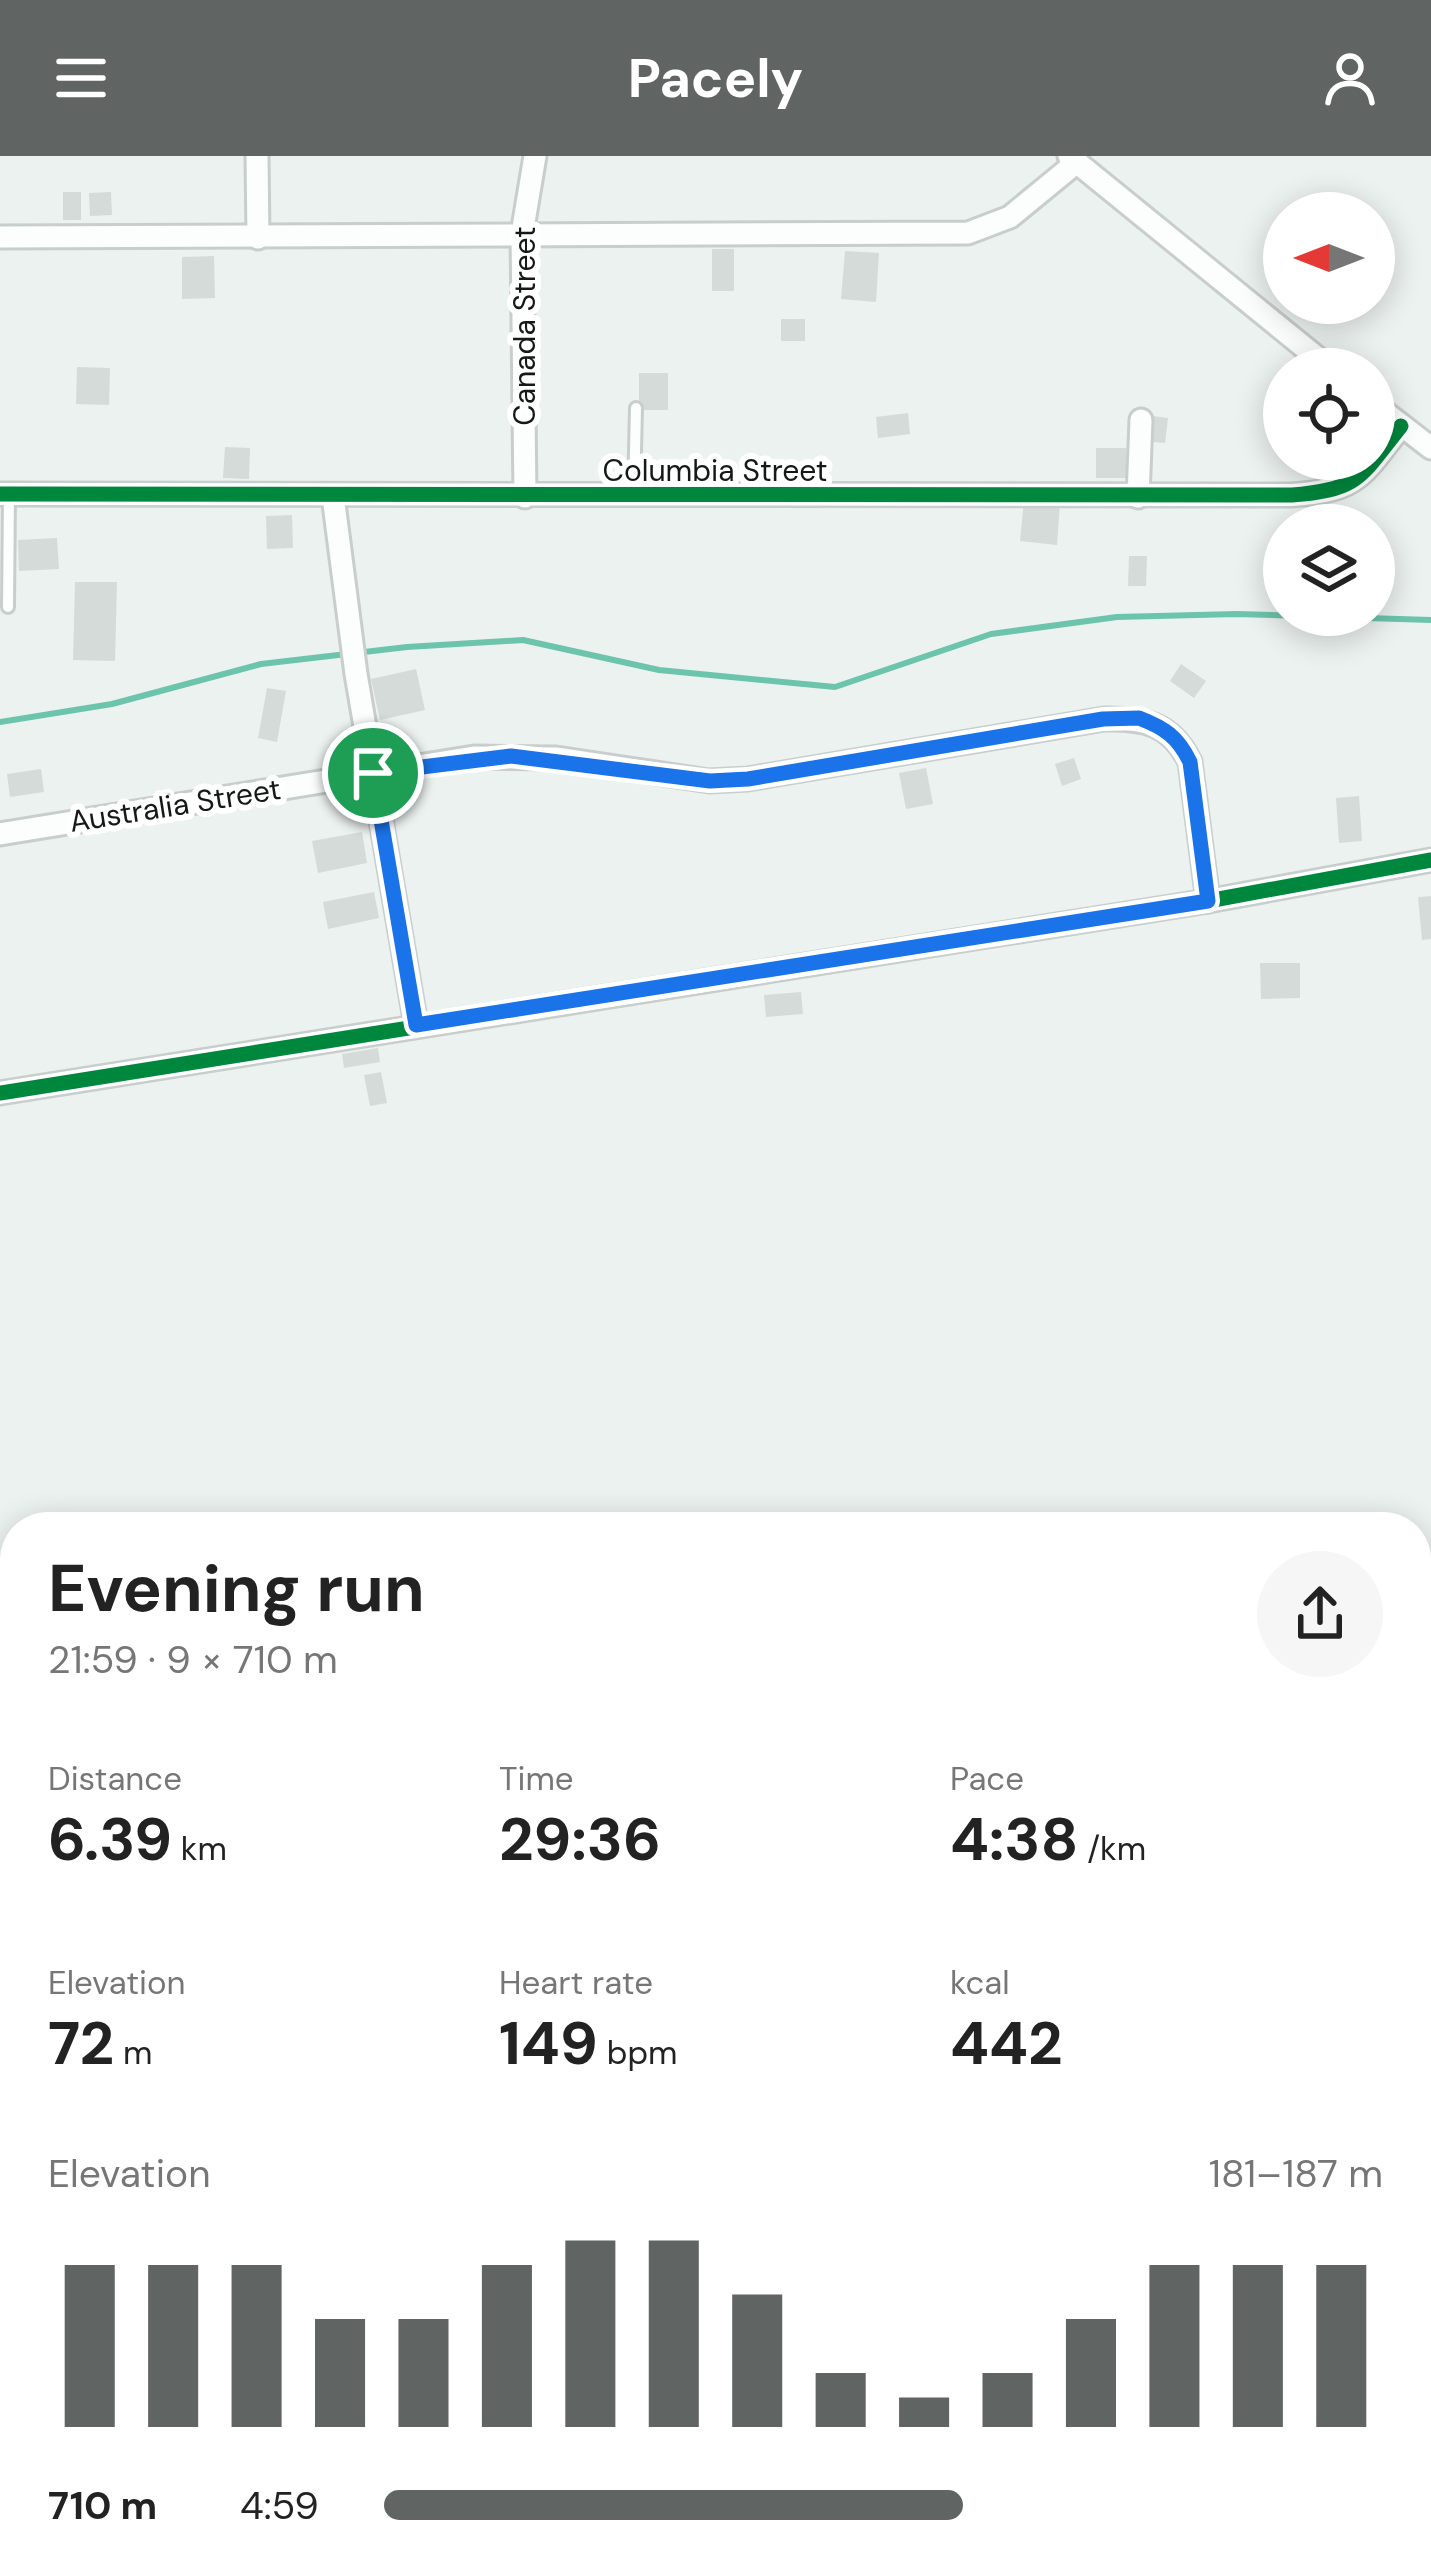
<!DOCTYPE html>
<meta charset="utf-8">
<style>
:root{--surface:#fff;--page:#f6f6f6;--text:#222;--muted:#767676;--accent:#606563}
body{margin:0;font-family:"DM Sans",sans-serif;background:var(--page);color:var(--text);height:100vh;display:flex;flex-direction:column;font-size:45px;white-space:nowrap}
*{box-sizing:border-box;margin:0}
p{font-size:39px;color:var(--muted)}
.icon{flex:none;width:66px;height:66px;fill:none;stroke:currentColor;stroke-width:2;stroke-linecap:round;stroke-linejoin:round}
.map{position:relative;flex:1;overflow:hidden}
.side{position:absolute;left:0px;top:1356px;width:1431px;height:1062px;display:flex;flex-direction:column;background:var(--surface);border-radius:48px 48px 0 0;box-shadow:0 6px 30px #0003}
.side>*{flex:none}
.needle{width:78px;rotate:270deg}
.fabs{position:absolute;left:1263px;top:36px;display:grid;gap:24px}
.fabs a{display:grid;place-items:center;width:132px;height:132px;border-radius:50%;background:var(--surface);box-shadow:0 6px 30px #0003;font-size:60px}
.pin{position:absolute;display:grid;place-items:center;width:102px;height:102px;color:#fff;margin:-51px;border:6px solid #fff;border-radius:50%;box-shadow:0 3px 12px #0007}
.round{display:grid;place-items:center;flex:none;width:126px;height:126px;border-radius:63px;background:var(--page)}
.head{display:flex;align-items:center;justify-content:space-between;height:204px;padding:0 48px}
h1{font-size:66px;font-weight:700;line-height:90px}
.stats{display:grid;grid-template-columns:repeat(3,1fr);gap:18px;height:204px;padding:12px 48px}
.stats div{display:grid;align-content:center}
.stats b{font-size:60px;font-weight:700}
.stats small{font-size:33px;font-weight:400}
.stats p{font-size:33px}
.chart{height:336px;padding:24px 48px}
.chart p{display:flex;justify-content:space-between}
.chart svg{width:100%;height:216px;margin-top:12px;stroke:var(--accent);stroke-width:6}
ul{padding:0 48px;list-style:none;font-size:39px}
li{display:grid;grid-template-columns:192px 144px 1fr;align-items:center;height:90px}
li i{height:30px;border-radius:15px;background:var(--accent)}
header{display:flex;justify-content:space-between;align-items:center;height:156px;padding:0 48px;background:var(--accent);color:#fff;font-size:54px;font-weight:700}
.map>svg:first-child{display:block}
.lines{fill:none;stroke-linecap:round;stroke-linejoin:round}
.stream{stroke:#6dc4ad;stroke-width:6}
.building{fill:#d5dbd9}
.lane-casing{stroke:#c8cecc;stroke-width:16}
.street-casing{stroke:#c8cecc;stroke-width:27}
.secondary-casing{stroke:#c8cecc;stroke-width:36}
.lane{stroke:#fcfdfd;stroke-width:10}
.street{stroke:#fcfdfd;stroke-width:21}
.secondary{stroke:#fcfdfd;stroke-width:30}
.cycleway-casing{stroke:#fff;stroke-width:22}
.cycleway{stroke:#00873e;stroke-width:15}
.route-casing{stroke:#fff;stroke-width:24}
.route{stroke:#1a73e8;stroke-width:15}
.labels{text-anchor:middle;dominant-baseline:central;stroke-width:12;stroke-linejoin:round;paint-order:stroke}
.street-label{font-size:30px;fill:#141917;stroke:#fff}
</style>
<header><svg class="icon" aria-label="menu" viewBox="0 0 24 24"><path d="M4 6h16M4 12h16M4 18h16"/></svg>Pacely<svg class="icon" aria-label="person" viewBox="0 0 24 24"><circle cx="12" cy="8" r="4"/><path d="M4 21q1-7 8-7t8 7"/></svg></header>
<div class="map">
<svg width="1431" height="2418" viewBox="0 0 1431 2418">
<rect width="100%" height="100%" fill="#ecf2f0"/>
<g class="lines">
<g class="stream">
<path d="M0,566L112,548L261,508L407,491L523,484L659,514L835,531L991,478L1117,461L1237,458L1431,464"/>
<path d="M1416,1871L1431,1865"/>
<path d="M0,1891L15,1899"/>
</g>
</g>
<g class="building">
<rect x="63" y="36" width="18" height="28"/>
<path d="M111,36L112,59L90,60L89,37Z"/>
<rect x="712" y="93" width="22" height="42"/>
<path d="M845,95L879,97L876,146L841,143Z"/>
<path d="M214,100L215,142L182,143V101Z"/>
<rect x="781" y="163" width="24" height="22"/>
<path d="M77,211L110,212L109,249L76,248Z"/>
<rect x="639" y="217" width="29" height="37"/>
<path d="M908,257L910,278L878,282L876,261Z"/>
<path d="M1146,259L1168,262L1165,287L1143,285Z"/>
<path d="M225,291L250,292L249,323L223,322Z"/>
<rect x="1096" y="292" width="30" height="30"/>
<path d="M1024,344L1060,347L1057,389L1020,385Z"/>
<path d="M292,359L293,392L267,393L266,360Z"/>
<path d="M57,382L59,413L19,415L18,384Z"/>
<path d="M1129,400H1147L1146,430H1128Z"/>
<path d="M75,426H117L115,505L73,504Z"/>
<path d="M1181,508L1206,525L1194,542L1170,525Z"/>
<path d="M416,513L425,554L380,564L371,523Z"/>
<path d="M267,532L286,535L277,586L258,582Z"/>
<path d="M1074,602L1081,623L1062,630L1055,608Z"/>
<path d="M926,612L933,648L906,653L899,617Z"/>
<path d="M41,613L44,636L10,641L7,618Z"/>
<path d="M1359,640L1362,685L1339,687L1336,642Z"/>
<path d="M362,676L367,707L318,717L312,685Z"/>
<path d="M374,736L379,762L328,773L323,746Z"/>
<path d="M1431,740V783L1422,784L1418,741Z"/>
<path d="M1260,807H1300V842L1261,843Z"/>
<path d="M801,836L803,858L766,861L764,839Z"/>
<path d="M378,892L380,906L344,912L342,898Z"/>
<path d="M381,916L387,947L370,950L364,919Z"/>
<rect x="1416" y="1943" width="15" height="37"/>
<rect x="1416" y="1998" width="15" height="160"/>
<path d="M186,2403H228L226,2418H185Z"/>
<path d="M305,2403H343L341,2418H303Z"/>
<path d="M476,2403H622L621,2418H474Z"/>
<path d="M638,2403H774L771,2418H637Z"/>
</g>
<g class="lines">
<g class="lane-casing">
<g id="lane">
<path d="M634,339L636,252"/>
<path d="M8,451L9,338"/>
<path d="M0,2272L15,2253"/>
<path d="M0,2291L15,2332"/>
<path d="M41,2403L46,2418"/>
<path d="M363,2418L365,2403"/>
</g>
</g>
<g class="street-casing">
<g id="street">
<path d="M257,0L258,82"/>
<path d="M1069,0L1331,213"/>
<path d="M0,81L968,77L1010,61L1077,6"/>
<path d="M1374,248L1431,292"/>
<path d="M0,338L1292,339C1360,334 1361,320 1401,270"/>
<path d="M333,340L356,518L416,869"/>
<path d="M525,341L522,78L535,0"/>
<path d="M1138,341L1141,264"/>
<path d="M0,678L474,601L556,602L709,625L748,623L1104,563C1144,562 1171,567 1190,606L1208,745"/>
<path d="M0,937L1208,745L1431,704"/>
</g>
</g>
<g class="secondary-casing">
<g id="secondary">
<path d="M0,2068L15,2071"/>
<path d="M1416,2210L1431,2211"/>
</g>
</g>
<use href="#lane" class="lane"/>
<use href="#street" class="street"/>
<use href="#secondary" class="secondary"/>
<g class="cycleway-casing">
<g id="cycleway">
<path d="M0,338L1292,339C1360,334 1361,320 1401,270"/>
<path d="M0,937L1208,745L1431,704"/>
</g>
</g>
<use href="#cycleway" class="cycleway"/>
</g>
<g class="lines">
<g class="route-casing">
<path id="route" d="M1139,562C1165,572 1178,581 1190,606L1208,745L416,869L373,617L511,600L710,625L748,623L1103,563Z"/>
</g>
<use href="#route" class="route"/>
</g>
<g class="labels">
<g class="street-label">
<text transform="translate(524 170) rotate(-90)">Canada Street</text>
<text x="715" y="314">Columbia Street</text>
<text transform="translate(175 649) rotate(-9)">Australia Street</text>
</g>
</g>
</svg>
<div class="fabs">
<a><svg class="needle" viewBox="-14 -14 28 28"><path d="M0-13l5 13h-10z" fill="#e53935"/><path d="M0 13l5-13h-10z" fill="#767676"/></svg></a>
<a><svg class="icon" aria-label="locate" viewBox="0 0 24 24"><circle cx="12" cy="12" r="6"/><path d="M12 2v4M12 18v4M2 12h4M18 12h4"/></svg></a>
<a><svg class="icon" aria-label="layers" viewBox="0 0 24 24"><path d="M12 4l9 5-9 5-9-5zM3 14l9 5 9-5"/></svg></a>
</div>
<div class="pin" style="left:373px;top:617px;background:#1e9e55"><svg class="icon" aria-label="arrive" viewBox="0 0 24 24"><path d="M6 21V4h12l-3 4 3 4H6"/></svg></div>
<section class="side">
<div class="head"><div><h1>Evening run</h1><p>21:59 · 9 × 710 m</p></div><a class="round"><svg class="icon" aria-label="share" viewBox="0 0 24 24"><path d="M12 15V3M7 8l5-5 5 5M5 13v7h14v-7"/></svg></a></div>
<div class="stats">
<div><p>Distance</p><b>6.39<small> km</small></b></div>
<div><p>Time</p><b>29:36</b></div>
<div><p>Pace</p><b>4:38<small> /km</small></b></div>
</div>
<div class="stats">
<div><p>Elevation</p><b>72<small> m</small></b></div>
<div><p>Heart rate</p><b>149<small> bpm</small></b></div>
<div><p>kcal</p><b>442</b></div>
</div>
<div class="chart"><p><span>Elevation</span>181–187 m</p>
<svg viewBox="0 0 160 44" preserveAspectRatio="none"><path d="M5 44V11M15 44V11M25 44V11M35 44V22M45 44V22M55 44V11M65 44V6M75 44V6M85 44V17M95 44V33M105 44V38M115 44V33M125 44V22M135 44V11M145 44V11M155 44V11"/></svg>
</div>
<ul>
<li><b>710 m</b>4:59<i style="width:58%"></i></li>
</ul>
</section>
</div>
